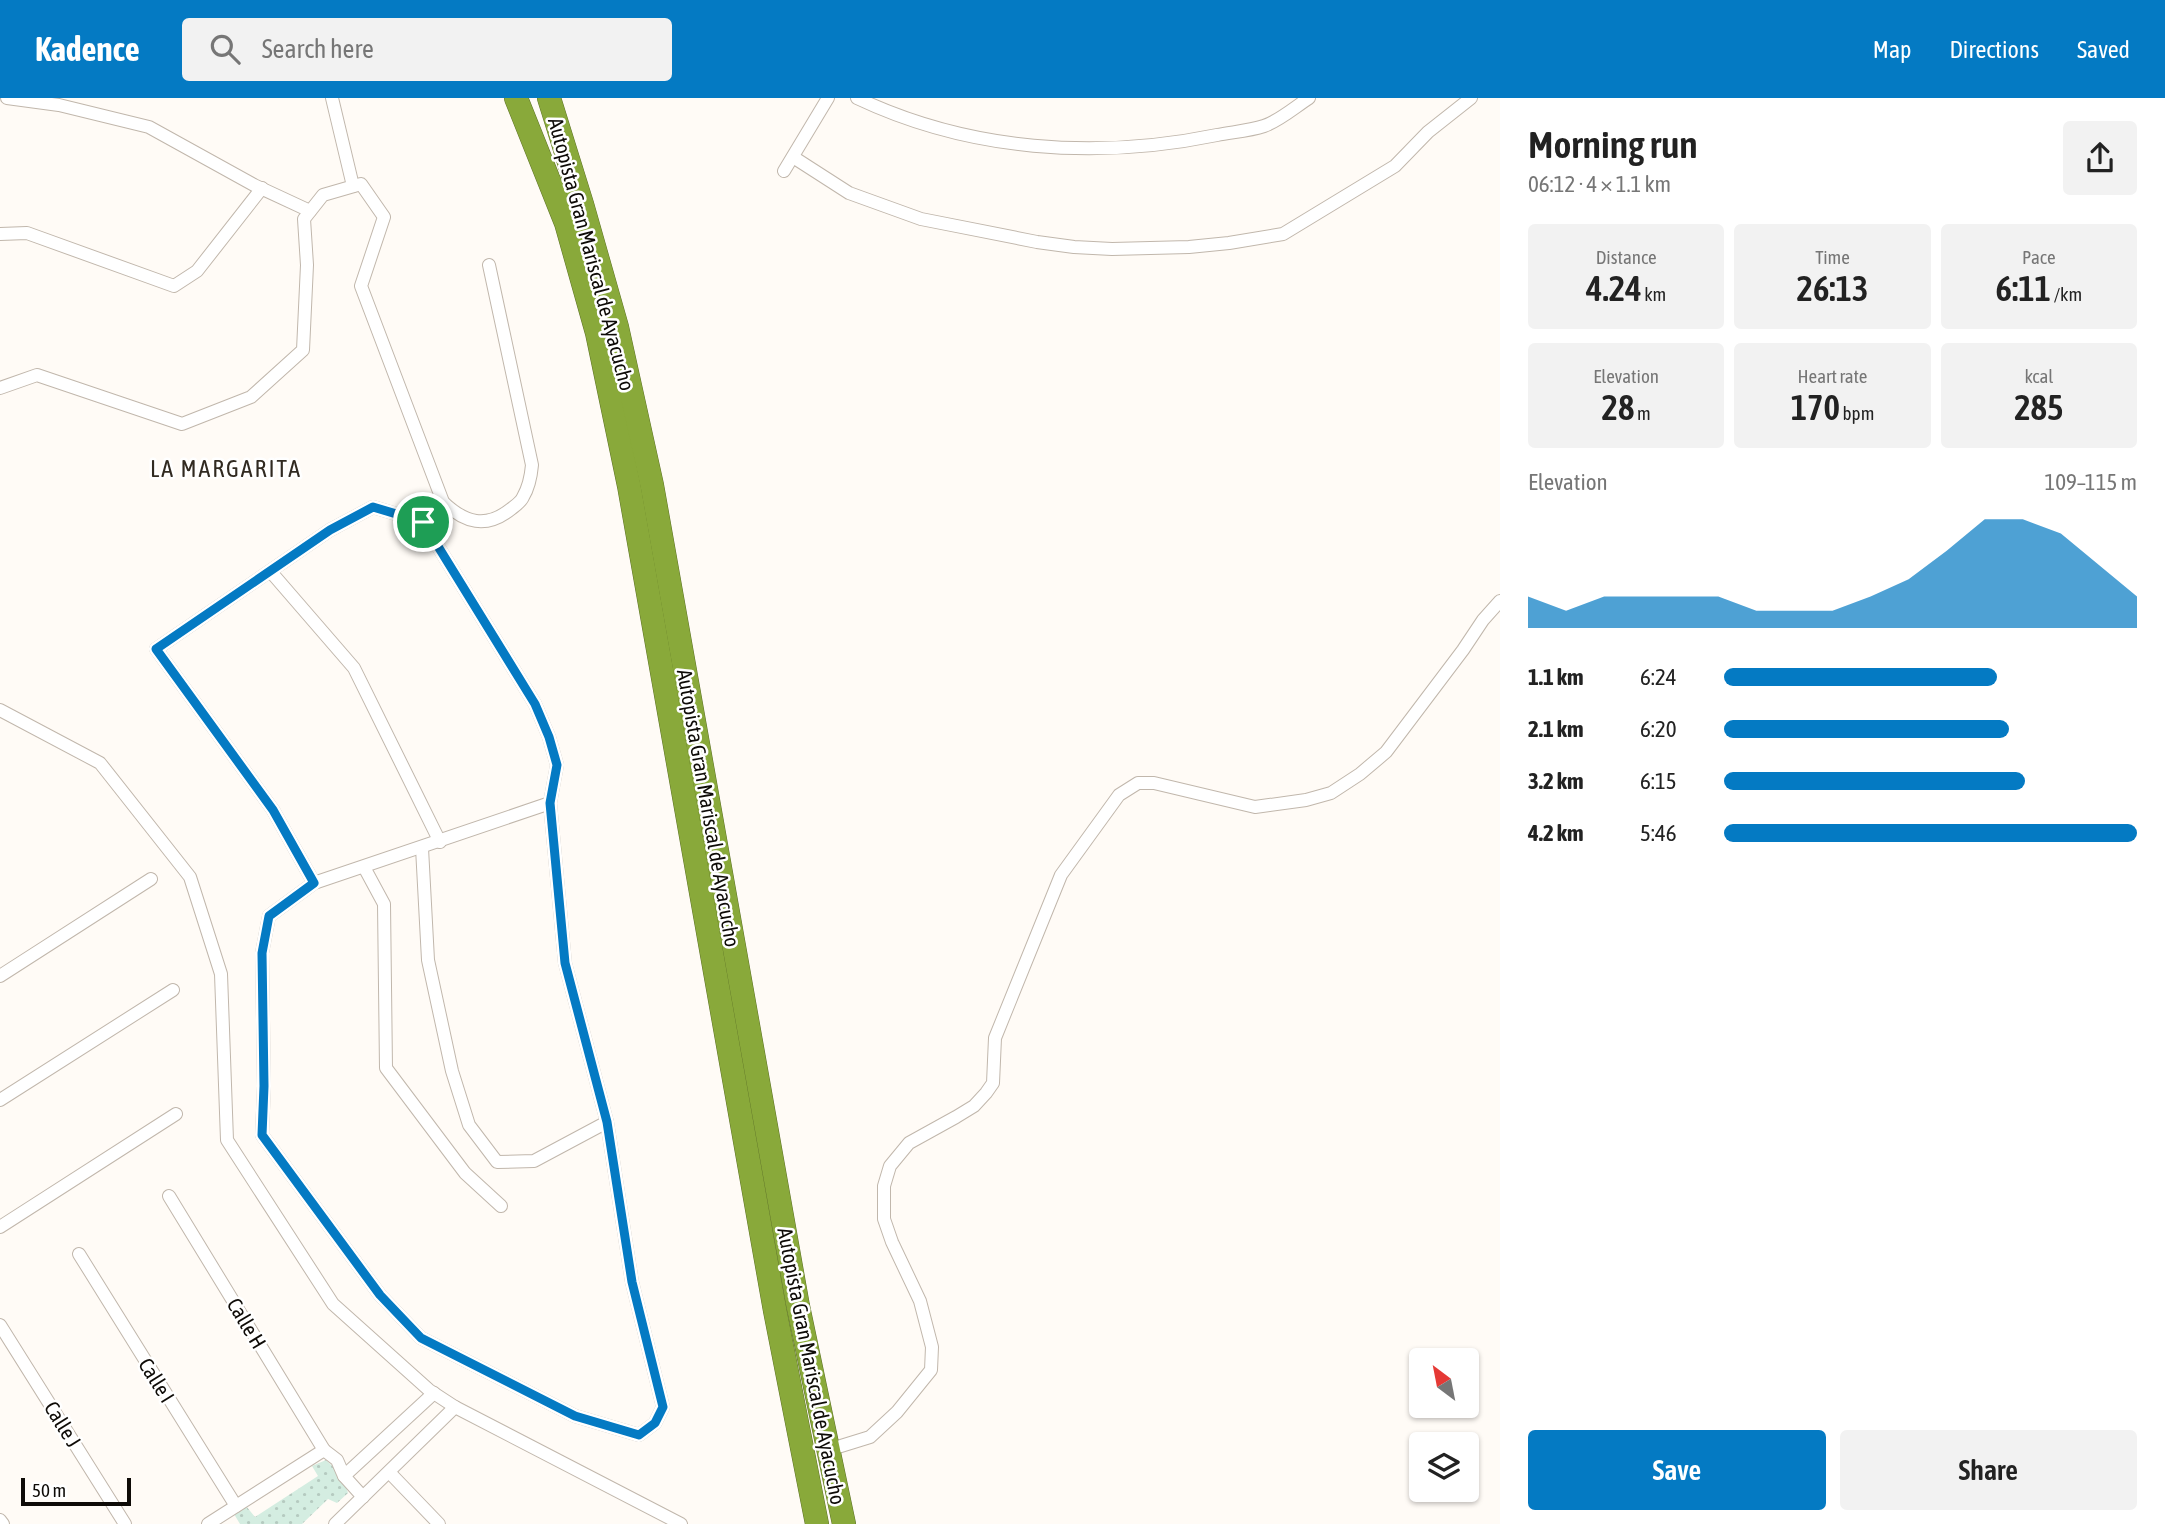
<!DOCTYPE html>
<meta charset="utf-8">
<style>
:root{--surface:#fff;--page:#f2f2f2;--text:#222;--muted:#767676;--accent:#047ac3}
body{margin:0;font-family:"Asap Condensed",sans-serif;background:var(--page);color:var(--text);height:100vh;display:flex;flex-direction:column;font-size:26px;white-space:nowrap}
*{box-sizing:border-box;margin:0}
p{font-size:23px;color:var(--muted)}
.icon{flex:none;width:38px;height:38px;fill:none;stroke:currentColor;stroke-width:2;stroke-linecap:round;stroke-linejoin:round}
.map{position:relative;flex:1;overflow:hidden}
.drawer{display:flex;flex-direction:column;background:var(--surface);width:665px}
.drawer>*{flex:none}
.needle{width:46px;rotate:328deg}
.buttons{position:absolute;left:1409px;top:1250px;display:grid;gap:14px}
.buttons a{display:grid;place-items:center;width:70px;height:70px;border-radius:7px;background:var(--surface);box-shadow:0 2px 5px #0004;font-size:35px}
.scale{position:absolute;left:21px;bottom:18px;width:110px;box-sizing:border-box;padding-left:7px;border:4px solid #0e0b07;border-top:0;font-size:19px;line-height:24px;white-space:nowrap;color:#0e0b07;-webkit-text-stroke:5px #fff;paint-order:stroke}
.pin{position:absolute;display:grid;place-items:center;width:60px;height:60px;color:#fff;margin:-30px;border:4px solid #fff;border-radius:50%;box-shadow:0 2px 7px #0007}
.round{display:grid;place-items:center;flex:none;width:74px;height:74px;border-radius:7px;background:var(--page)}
.overview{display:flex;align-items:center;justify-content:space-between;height:119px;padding:0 28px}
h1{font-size:38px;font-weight:600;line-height:52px}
.metrics{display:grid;grid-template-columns:repeat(3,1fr);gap:10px;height:119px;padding:7px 28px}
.metrics div{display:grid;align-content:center;border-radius:7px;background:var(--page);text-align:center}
.metrics b{font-size:35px;font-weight:600}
.metrics small{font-size:19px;font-weight:400}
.metrics p{font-size:19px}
.chart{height:196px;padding:14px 28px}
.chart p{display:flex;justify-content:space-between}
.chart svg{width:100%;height:126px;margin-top:7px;fill:var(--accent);opacity:.7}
.action{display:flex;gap:14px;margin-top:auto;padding:14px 28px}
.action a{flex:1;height:80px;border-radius:7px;background:var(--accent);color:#fff;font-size:28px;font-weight:600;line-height:80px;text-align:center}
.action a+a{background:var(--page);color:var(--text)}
ul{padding:0 28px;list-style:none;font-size:23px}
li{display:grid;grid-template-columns:112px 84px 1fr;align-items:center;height:52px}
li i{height:18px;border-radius:9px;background:var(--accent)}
header{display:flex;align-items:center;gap:42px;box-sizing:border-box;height:98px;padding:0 35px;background:var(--accent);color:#fff}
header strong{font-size:33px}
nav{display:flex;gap:38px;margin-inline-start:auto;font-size:24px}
.search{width:490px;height:63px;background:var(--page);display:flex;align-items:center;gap:18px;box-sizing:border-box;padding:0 24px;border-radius:7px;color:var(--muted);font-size:26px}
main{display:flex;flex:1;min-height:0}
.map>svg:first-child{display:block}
.park{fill:url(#park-dots)}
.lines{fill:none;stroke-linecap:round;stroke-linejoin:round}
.street-casing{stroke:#c1b7ac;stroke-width:14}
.highway-casing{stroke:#5e7228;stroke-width:24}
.street{stroke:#fff;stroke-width:12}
.highway{stroke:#89a93a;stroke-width:23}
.route-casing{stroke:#fff;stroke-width:14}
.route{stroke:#047ac3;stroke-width:9}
.labels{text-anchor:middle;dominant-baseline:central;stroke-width:5;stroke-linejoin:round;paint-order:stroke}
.street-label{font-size:21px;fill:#0e0b07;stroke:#fff}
.quarter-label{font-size:24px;letter-spacing:2px;fill:#312a21;stroke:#fff}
</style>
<header>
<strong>Kadence</strong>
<div class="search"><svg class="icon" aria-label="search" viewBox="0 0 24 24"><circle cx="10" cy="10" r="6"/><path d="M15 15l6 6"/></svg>Search here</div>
<nav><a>Map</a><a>Directions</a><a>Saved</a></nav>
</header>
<main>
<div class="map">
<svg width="1500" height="1426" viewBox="0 0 1500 1426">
<defs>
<pattern id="park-dots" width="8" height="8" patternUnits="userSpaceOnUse" patternTransform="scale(1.75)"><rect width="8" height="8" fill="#d4ede1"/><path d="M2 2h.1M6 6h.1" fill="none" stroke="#b5cac0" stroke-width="1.8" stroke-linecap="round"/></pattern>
</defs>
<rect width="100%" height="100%" fill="#fffbf6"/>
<path class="park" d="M326,1362C337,1372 344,1380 348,1395L337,1405L328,1401L302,1426H240L234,1416L246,1408L255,1419L318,1378L312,1368Z"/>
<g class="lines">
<g class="street-casing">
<g id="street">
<path d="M7,0L59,7L149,29L254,87L310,113"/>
<path d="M332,0L353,88"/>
<path d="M857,0C969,53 1096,62 1217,37C1232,34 1249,33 1264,28C1279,23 1295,9 1309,0"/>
<path d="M793,59L849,95L921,121L1037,144L1074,149L1112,151L1189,149L1229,145L1283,136L1395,68L1428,34L1471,0"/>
<path d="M784,73L828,0"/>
<path d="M0,136L27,135L174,188L197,173L262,90"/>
<path d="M0,290L37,277L182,326L251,299L303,252L307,167L304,121L323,97L361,86L384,119L361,188L443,404L423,424"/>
<path d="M443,404C465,425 486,431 511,411C516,407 521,404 523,399C529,389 531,378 532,367L489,167"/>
<path d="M423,424L535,606L549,639L557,667L550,705L565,865L607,1024L632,1184L663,1309L655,1325L639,1337L575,1318L421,1240L380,1197L262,1037L264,988L262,855L269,818L314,785L550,705"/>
<path d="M271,474L354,570L440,744"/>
<path d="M0,612L100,665L190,779L221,876L227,1042L333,1206L429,1292L455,1309L681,1426"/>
<path d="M422,750L428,862L452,973L469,1027L497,1064L534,1063L607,1024"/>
<path d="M364,769L384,806L386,970L465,1075L501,1108"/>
<path d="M314,785L273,712L156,551L330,432L373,409L423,424"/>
<path d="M0,878L151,781"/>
<path d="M0,1002L173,892"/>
<path d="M169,1098L324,1352"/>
<path d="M0,1129L176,1016"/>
<path d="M79,1156L236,1408"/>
<path d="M0,1227L125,1426"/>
<path d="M828,1352L870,1339L897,1314L931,1272L932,1249L920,1203L892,1144L884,1121V1088L890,1068L909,1045L956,1019L974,1008L986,995L993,985L995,940L1061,777L1119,697L1138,685H1154L1255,709L1306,702L1331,695L1360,676L1386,654L1463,552L1483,522L1500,503"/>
<path d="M389,1374L439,1426"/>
<path d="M344,1378L434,1295"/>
<path d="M0,1422L3,1426"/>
<path d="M208,1426L324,1352L337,1362L344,1378L363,1399"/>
<path d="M335,1426L455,1309"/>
</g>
</g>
<g class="highway-casing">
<g id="highway">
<path d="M516,0L566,125L597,235L629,388L775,1213L817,1426"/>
<path d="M549,0L582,106L617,229L652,387L798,1208L844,1426"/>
</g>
</g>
<use href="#street" class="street"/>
<use href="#highway" class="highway"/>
</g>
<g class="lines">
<g class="route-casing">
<path id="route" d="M373,409L423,424L535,606L549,639L557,667L550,705L565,865L607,1024L632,1184L663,1309L655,1325L639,1337L575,1318L421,1240L380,1197L262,1037L264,988L262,855L269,818L314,785L273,712L156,551L330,432Z"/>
</g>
<use href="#route" class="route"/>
</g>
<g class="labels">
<g class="street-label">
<text transform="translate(592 156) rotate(75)">Autopista Gran Mariscal de Ayacucho</text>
<text transform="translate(709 710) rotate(80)">Autopista Gran Mariscal de Ayacucho</text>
<text transform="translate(247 1225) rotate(59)">Calle H</text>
<text transform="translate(812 1268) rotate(79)">Autopista Gran Mariscal de Ayacucho</text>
<text transform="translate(157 1282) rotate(58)">Calle I</text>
<text transform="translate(63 1326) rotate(58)">Calle J</text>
</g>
<g class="quarter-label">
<text x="226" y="370">LA MARGARITA</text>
</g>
</g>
</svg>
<div class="buttons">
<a><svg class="needle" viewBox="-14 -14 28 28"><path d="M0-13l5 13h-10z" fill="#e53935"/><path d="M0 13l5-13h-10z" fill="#767676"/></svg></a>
<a><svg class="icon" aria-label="layers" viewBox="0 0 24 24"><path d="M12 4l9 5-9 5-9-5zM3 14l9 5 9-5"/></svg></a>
</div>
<div class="scale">50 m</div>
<div class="pin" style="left:423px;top:424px;background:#1e9e55"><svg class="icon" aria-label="arrive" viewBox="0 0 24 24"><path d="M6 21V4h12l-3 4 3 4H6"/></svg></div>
</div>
<section class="drawer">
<div class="overview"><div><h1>Morning run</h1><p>06:12 · 4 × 1.1 km</p></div><a class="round"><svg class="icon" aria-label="share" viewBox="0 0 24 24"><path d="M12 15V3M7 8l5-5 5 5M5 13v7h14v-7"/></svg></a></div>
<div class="metrics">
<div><p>Distance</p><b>4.24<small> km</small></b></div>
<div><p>Time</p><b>26:13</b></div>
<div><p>Pace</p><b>6:11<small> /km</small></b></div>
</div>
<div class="metrics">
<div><p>Elevation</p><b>28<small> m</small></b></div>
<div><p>Heart rate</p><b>170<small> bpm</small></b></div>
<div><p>kcal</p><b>285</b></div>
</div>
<div class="chart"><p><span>Elevation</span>109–115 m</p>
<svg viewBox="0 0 160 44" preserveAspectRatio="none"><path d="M0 44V33L10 38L20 33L30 33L40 33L50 33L60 38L70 38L80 38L90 33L100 27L110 17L120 6L130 6L140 11L150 22L160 33V44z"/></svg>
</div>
<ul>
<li><b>1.1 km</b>6:24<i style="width:66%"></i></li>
<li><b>2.1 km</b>6:20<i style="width:69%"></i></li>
<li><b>3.2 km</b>6:15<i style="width:73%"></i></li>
<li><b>4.2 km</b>5:46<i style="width:100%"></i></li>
</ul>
<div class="action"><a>Save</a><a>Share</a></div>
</section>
</main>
